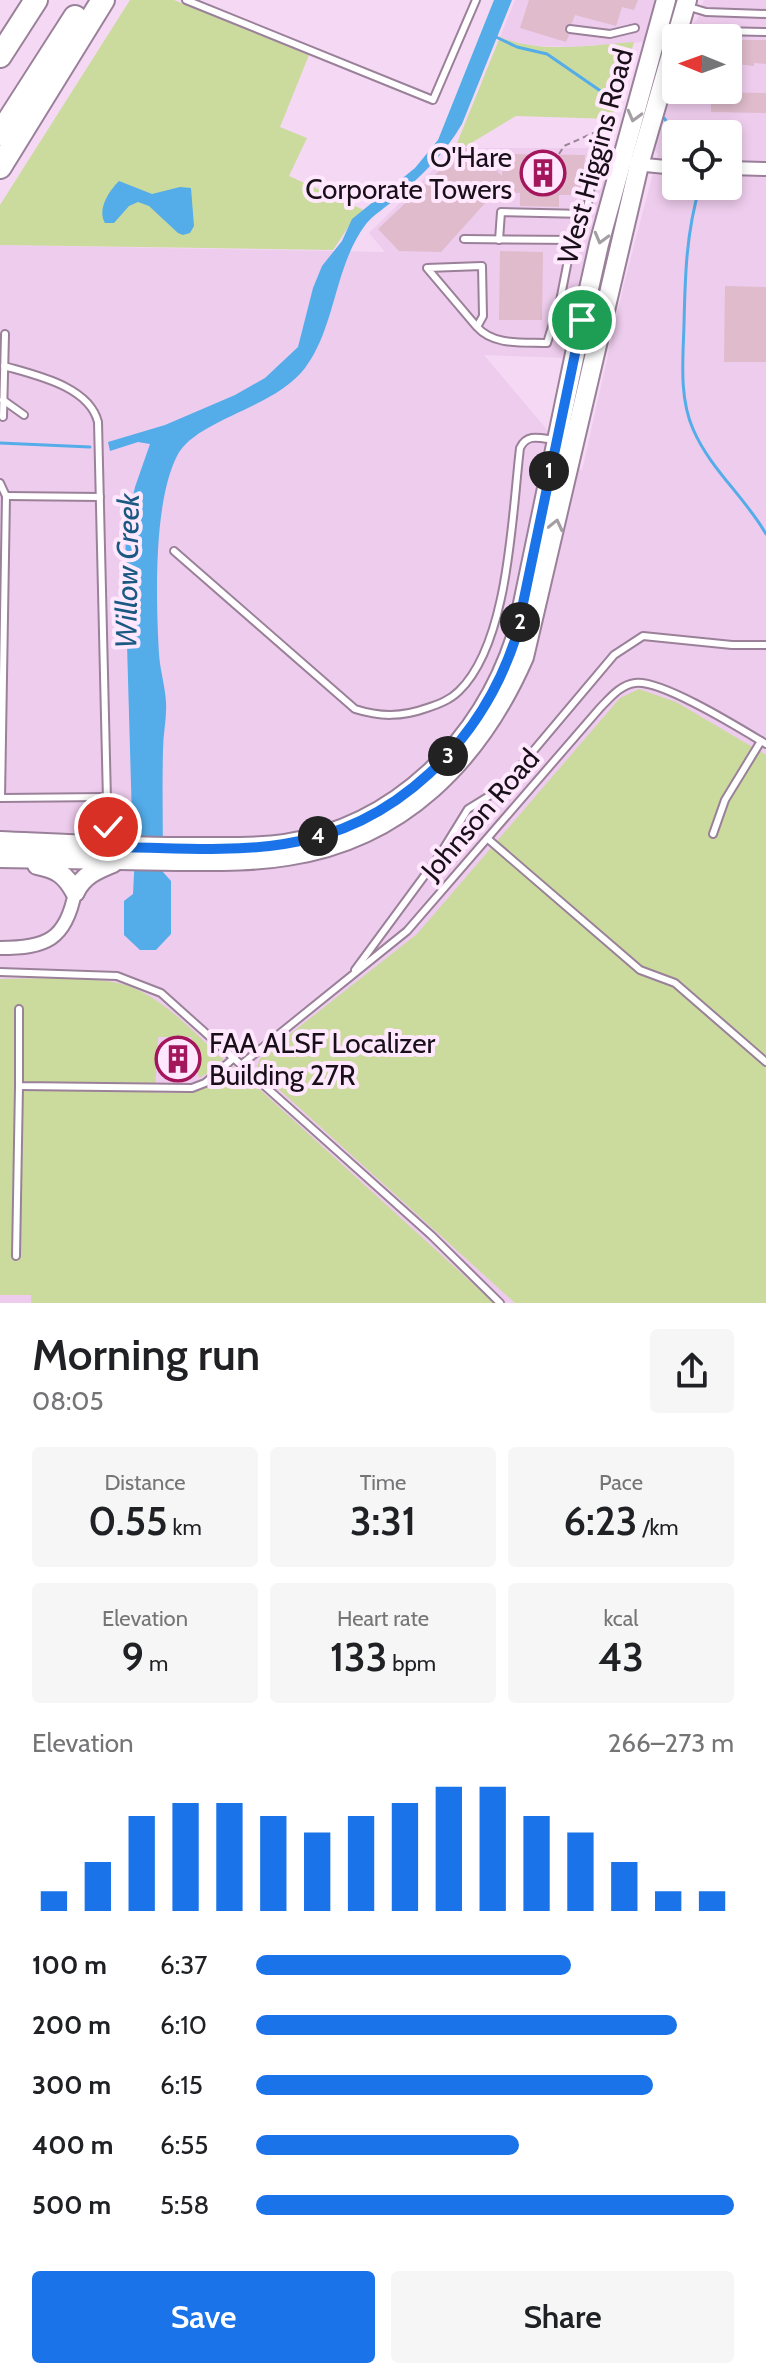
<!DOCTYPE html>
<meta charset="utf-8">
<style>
:root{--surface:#fff;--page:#f6f6f6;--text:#202124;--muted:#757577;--accent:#1a73e8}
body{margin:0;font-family:Cabin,sans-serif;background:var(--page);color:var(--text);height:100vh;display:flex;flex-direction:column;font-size:30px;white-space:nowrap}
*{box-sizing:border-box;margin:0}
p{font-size:26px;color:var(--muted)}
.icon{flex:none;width:44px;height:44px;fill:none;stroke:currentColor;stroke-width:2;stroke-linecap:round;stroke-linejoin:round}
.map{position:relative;height:1303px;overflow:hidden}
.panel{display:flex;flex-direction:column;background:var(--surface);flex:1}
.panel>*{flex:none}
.needle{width:52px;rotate:271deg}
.tools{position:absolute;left:662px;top:24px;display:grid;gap:16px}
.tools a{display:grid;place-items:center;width:80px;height:80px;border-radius:8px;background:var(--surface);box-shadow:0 4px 12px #0003;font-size:40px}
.pin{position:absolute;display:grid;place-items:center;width:68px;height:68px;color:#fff;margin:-34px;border:4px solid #fff;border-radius:50%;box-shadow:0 2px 8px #0007}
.km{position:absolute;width:40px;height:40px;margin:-20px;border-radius:50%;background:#222;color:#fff;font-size:22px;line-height:40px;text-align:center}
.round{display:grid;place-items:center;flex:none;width:84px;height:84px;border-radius:8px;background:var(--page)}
.head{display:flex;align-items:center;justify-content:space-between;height:136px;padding:0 32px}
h1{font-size:44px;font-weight:600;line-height:60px}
.metrics{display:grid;grid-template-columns:repeat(3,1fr);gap:12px;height:136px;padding:8px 32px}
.metrics div{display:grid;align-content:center;border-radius:8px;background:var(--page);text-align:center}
.metrics b{font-size:40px;font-weight:600}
.metrics small{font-size:22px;font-weight:400}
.metrics p{font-size:22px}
.chart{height:224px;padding:16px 32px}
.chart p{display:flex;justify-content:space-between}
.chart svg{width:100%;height:144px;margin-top:8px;stroke:var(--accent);stroke-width:6}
.cta{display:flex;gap:16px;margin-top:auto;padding:16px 32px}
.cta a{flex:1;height:92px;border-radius:8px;background:var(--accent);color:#fff;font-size:32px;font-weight:600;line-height:92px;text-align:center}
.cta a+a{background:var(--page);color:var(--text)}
ul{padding:0 32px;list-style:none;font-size:26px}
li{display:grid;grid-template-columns:128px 96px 1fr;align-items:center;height:60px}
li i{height:20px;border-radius:10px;background:var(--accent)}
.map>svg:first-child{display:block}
.built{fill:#eecced;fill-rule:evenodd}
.green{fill:#cbdb9d}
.water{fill:#54ace9}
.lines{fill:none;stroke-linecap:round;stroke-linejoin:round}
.stream{stroke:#54ace9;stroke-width:3}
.building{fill:#dfbbcb}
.lane-casing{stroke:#9a8199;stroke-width:10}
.street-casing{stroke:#9a8199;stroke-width:16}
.primary-casing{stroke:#9a8199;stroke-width:22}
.highway-casing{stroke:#9a8199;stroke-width:26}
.path{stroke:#9a8599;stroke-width:2;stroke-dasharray:6 4;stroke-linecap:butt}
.lane{stroke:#fff;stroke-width:6}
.street{stroke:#fff;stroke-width:12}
.primary{stroke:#fff;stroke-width:18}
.highway{stroke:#fff;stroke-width:22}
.oneway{stroke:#a39fa3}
.route-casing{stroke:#fff;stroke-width:16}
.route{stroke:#1a73e8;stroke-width:10}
.labels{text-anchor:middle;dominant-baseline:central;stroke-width:8;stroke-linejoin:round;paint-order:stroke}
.street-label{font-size:28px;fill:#180f18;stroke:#ffe8fe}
.poi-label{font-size:28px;fill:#180f18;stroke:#ffe8fe;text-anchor:end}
.water-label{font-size:30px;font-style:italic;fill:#1a5982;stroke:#ffe8fe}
</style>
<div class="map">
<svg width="766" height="1303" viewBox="0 0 766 1303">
<rect width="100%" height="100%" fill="#f5d9f4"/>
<g class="built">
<path d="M515,0H658L646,42L567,47L520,45L500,37Z"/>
<path d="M704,0H766V1303H0V245L385,252L369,233L455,148H615L566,358L484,355L582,471L624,284L658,154L653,148L654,142L676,72V90H728V38H687L691,25L697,20ZM676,134H728V186H676Z"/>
</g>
<g class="green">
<path d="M130,0H174L309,55L280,127L307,138L289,176L364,210L355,217L333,250L0,245V205Z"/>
<path d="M500,37C541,54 590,45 634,42L612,119L516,116L463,148H455Z"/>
<path d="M639,689L676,702L766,755V1303H515L263,1075L257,1067L261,1057L417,934L620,698Z"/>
<path d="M0,979C34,979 101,975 131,987C167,1001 195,1034 223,1059L220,1066L199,1078L191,1037H158L155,1093C195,1092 203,1094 234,1066L494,1303H31V1295H0Z"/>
</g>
<g class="water">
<path d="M494,0H512L462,124C444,155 420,177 394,200C385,208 373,215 366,224C334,266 336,327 305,368C274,409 196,419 177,456C153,503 156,601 159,654C160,670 165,686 166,702C167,718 163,734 163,750C162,791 163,831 163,872L171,881V934L156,950H140L124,935V901L133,894L136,835L132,819L125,574L126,527L135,487L150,444L138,442L110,451L108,442L165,425L235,395L265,378L298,347L313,288L322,266L342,241L352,219L415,168L438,140Z"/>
<path d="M119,181L152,194L180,187L191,188L194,226L190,233L183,235L178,233L149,206L138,202L129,206L114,223H105C97,209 109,191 119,181Z"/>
</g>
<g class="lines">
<g class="stream">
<path d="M496,37L517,47L547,54L618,103"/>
<path d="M664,118L676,134"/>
<path d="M700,186C686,232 685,278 684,325C683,359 679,397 693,429C710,469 745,497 766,534"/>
<path d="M0,443L90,447"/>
</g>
</g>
<g class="building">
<path d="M529,0H638L634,10L622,7L616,26L575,15L572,23L564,28L569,35L566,42L520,28Z"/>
<path d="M728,40H766V64L754,63V66L728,63Z"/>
<path d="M711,92L766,93V113L711,112Z"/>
<path d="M463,148H475L502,176L503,154L585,155L583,195H559V207L520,206V193L495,192L441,252L399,251L378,229Z"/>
<path d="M500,251L543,252L542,320H499Z"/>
<path d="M725,286L766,287V362H724Z"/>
<path d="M172,1042H185L184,1076L171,1075Z"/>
</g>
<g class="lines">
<g class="lane-casing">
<g id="lane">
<path d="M186,0L433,100L476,0"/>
<path d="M686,6L706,12L766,14"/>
<path d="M570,29L610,34L635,28"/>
<path d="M709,38L719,31L766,32"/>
<path d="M464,239L577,240L588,204L596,155"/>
<path d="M499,240L501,212L585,214"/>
<path d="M477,327L483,316L482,266L427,268L477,327C494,346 523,342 547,343L560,301L569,255"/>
<path d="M4,366C35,375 89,386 98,422L108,843"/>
<path d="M3,400L24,415"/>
<path d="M3,417L5,334"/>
<path d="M0,483L6,496L1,798L107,797"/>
<path d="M6,496L100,497"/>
<path d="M174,551L355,709C380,717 402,717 427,708C439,704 450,700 459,691C509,643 512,514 520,448C527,433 540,438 554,440"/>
<path d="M713,834L725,800L761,741"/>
<path d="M488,839L640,970L675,983L766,1062"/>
<path d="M355,970L439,856L468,809L502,788L614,655L643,636L732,645H766"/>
<path d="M0,972L117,976L161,993L431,1235L500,1303"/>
<path d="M19,1009V1086L192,1088L205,1083L235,1057"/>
<path d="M242,1064L407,931L600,708C610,698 620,685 635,683C661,679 741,729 766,744"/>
<path d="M16,1256L19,1086"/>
</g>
</g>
<g class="street-casing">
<g id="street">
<path d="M635,164L676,168"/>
<path d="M728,168L766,169"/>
<path d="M0,948C46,948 66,940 75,892"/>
</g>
</g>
<g class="primary-casing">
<g id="primary">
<path d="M0,841C67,844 133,848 200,847C228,847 257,848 285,844C397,827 482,741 516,637L582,320L599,244L666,0"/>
<path d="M0,858C59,859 118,860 177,861C214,861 251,862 287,856C402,839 479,760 524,657L639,165L687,0"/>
<path d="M37,865C57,869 65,874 75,892"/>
<path d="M75,892C83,875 96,870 113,863"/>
</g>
</g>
<g class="highway-casing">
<g id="highway">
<path d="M0,56L36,0"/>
<path d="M0,134L75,17"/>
<path d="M0,167L103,0"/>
</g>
</g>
<g class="path">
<path d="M601,147L616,126"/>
<path d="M559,154L564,146L616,123"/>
</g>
<use href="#lane" class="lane"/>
<use href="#street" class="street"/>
<use href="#primary" class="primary"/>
<use href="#highway" class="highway"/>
</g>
<defs><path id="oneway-chevron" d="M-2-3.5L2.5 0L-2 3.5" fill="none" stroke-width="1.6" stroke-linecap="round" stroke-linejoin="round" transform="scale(2)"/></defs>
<g class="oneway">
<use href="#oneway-chevron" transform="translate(634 116) rotate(105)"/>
<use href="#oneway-chevron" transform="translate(601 238) rotate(105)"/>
<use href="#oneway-chevron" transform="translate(556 525) rotate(-77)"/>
</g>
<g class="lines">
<g class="route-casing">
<path id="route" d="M108,827V847C166,847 227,853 284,844C396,828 482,741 516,637L582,320"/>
</g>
<use href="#route" class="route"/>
</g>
<defs>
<g id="building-ring" transform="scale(2.3)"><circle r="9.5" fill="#ffe8fe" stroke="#a3165c" stroke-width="1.5"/><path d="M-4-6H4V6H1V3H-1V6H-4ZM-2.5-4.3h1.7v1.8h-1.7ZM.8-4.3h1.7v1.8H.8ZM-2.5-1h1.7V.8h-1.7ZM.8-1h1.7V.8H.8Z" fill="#a3165c"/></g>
</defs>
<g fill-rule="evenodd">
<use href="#building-ring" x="543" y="173"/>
<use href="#building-ring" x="178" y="1059"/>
</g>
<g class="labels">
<g class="street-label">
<text transform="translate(595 156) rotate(-75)">West Higgins Road</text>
<text transform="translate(480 814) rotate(-49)">Johnson Road</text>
</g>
<g class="poi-label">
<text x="512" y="157">O'Hare<tspan x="512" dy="32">Corporate Towers</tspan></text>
<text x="209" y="1043" text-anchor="start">FAA ALSF Localizer<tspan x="209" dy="32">Building 27R</tspan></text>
</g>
<g class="water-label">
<text transform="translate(127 571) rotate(-89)">Willow Creek</text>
</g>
</g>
</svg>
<div class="tools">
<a><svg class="needle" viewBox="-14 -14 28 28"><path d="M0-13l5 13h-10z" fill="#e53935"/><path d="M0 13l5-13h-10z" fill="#757577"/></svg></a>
<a><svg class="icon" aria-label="locate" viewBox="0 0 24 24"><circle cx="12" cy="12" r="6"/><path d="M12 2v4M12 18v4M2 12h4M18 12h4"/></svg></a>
</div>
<div class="pin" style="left:582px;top:320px;background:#1e9e55"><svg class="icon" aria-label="arrive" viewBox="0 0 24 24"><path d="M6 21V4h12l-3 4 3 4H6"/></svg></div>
<div class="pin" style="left:108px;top:827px;background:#d93025"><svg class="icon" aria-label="check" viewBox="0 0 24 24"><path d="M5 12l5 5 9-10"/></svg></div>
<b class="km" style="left:549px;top:471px">1</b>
<b class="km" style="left:520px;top:622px">2</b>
<b class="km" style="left:448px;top:756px">3</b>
<b class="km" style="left:318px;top:836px">4</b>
</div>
<section class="panel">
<div class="head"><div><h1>Morning run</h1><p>08:05</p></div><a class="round"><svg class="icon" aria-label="share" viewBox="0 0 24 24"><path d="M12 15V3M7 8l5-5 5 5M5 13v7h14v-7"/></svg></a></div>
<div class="metrics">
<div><p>Distance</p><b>0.55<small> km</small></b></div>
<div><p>Time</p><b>3:31</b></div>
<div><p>Pace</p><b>6:23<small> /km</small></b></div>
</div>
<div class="metrics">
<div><p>Elevation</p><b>9<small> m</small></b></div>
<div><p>Heart rate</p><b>133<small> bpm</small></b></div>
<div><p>kcal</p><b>43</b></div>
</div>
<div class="chart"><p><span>Elevation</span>266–273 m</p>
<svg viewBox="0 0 160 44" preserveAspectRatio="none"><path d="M5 44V38M15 44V29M25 44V15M35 44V11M45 44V11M55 44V15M65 44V20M75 44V15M85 44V11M95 44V6M105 44V6M115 44V15M125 44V20M135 44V29M145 44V38M155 44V38"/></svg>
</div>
<ul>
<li><b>100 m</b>6:37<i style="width:66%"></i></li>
<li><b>200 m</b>6:10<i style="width:88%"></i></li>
<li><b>300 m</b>6:15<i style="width:83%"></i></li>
<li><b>400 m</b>6:55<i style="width:55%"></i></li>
<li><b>500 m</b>5:58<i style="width:100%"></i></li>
</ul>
<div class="cta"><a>Save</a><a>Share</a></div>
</section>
